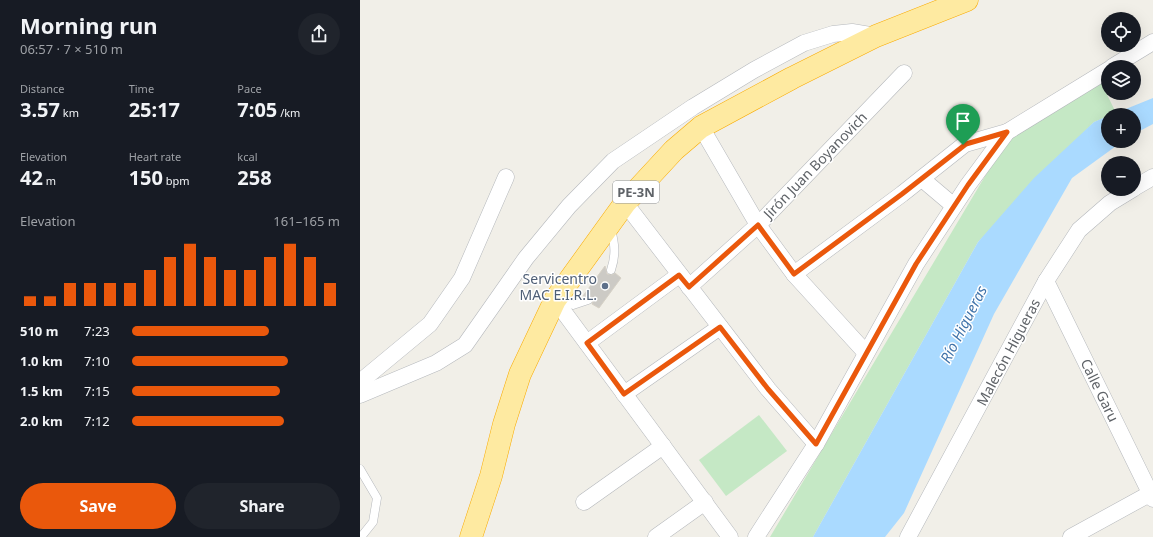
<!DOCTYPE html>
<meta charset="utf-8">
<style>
:root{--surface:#171b24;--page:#20242c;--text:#f1f3f6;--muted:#9ea1a6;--accent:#ea580c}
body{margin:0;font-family:"Noto Sans",sans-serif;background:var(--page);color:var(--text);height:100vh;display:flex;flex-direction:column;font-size:15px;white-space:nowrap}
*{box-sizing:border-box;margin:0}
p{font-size:13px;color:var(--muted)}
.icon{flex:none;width:22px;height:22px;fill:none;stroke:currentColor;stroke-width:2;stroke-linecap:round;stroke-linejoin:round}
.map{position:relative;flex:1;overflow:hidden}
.details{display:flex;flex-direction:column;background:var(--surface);width:360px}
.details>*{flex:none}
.controls{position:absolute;left:741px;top:12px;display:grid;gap:8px}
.controls a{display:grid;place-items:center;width:40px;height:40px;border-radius:50%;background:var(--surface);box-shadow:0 4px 16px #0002;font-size:20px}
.pin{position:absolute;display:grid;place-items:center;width:34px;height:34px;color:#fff;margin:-41px -17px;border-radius:50% 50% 50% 0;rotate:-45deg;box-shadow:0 0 4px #0007}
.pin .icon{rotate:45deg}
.round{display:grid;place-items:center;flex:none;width:42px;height:42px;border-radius:21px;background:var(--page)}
.head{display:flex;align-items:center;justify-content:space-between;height:68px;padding:0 20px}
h1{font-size:22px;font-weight:700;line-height:30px}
.figures{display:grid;grid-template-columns:repeat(3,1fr);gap:6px;height:68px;padding:4px 20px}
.figures div{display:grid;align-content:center}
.figures b{font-size:20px;font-weight:700}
.figures small{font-size:11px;font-weight:400}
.figures p{font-size:11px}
.chart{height:112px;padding:8px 20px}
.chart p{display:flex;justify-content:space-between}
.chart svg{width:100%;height:72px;margin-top:4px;stroke:var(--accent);stroke-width:6}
.cta{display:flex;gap:8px;margin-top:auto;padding:8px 20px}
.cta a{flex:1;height:46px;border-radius:24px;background:var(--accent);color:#fff;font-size:16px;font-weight:700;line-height:46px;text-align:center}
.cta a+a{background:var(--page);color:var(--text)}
ul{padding:0 20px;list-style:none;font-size:13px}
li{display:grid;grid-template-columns:64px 48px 1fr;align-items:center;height:30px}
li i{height:10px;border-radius:5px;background:var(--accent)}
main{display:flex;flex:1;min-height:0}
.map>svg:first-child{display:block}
.green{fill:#c5e8c5}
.water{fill:#aadaff}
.building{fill:#cccac5;stroke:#d6d1c6}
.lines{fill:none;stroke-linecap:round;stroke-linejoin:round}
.service-casing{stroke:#b5b8bc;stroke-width:9}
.minor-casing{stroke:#b5b8bc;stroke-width:17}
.trunk-casing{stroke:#f9ab00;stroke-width:23}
.service{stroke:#fff;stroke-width:8}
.minor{stroke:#fff;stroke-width:16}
.trunk{stroke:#feeaa1;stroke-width:22}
.route-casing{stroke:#fff;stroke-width:8}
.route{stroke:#ea580c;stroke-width:5}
.service-dot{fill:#5c6f8a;stroke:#fff;stroke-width:1.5}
.labels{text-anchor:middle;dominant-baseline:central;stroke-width:3;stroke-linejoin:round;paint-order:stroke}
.shield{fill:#fff;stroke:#8f9295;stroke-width:1}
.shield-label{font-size:13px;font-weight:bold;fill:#5f6368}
.street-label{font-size:14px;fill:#5f6368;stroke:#fff}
.service-label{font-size:14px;fill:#4e5e75;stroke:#fff;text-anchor:end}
.water-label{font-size:15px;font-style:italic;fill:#4174aa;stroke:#fff}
</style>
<main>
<section class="details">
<div class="head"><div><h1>Morning run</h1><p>06:57 · 7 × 510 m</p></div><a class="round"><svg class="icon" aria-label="share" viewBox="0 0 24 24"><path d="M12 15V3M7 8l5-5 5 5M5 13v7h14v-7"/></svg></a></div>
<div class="figures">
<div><p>Distance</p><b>3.57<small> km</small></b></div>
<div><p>Time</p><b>25:17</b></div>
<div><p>Pace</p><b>7:05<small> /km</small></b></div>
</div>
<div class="figures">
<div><p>Elevation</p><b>42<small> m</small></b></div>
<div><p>Heart rate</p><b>150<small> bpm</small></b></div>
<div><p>kcal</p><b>258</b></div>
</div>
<div class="chart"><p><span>Elevation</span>161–165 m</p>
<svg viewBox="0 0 160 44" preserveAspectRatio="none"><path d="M5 44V38M15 44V38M25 44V30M35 44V30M45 44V30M55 44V30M65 44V22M75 44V14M85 44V6M95 44V14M105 44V22M115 44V22M125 44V14M135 44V6M145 44V14M155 44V30"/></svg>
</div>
<ul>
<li><b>510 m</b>7:23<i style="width:66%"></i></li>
<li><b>1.0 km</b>7:10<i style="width:75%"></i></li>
<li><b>1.5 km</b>7:15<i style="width:71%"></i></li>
<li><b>2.0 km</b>7:12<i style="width:73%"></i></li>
</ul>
<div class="cta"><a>Save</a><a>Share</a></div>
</section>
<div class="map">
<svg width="793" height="537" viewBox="0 0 793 537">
<rect width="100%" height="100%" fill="#f1efe8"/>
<g class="green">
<path d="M740,80L756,113L734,122L618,242L453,537H410L646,141Z"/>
<path d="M399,415L427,451L366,496L339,460Z"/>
</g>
<g class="water">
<path d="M793,98V124L774,134V115H751Z"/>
<path d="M748,116V141H763L712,178L634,314L544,513L525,537H453L618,242L674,178L734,122Z"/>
</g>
<path class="building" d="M245,266L247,274L252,275L255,273L261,278L239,308L232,304L233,299L231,296H223Z"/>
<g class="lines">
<g class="service-casing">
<g id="service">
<path d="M251,270C256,255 255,245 251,229"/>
<path d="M198,301L213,305L228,300"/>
<path d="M0,469L17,498L13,522L1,537"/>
</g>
</g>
<g class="minor-casing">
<g id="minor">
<path d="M752,67L793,42"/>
<path d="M341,127L398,225L434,274L506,353"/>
<path d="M562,179L594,206"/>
<path d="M774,188L793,177"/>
<path d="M265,203L408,389L456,444"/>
<path d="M434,274L542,194L605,144L647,132"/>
<path d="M686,281L793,499"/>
<path d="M329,287L398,225L544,73"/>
<path d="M195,300L370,537"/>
<path d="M227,343L319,275"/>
<path d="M0,382L70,324L102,278L146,177"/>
<path d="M264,394L360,327"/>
<path d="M0,395L76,363L105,345L166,258L209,206L253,161L333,107L394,70L444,43L473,34L492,32L516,36"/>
<path d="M224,502L303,446"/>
<path d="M296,537L345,502"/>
<path d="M396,537L456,444L556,264L608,185L647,132L748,70"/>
<path d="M548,537L686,281L719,230L750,203L773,189"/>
<path d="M711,537L793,492"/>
</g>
</g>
<g class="trunk-casing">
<path id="trunk" d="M111,537L131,476L144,424L160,374L195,300L265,203L314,150L341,127L432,78L516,36L607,0"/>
</g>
<use href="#service" class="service"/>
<use href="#minor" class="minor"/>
<use href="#trunk" class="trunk"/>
</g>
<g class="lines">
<g class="route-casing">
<path id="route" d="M647,132L608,185L556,264L456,444L408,389L360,327L264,394L227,343L319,275L329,287L398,225L434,274L542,194L606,144Z"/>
</g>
<use href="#route" class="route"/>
</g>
<circle class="service-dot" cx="245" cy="286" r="4"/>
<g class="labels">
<rect class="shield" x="253" y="181" width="46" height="22" rx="3"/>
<g class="shield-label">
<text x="276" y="192">PE-3N</text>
</g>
<g class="street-label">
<text transform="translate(455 165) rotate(-46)">Jirón Juan Boyanovich</text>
<text transform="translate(648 352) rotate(-62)">Malecón Higueras</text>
<text transform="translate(740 390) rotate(64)">Calle Garu</text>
</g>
<g class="service-label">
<text x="237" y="278">Servicentro<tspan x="237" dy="16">MAC E.I.R.L.</tspan></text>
</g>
<g class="water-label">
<text transform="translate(603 324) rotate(-63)">Río Higueras</text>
</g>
</g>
</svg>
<div class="controls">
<a><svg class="icon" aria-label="locate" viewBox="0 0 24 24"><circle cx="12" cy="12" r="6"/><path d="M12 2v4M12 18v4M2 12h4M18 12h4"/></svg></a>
<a><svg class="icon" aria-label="layers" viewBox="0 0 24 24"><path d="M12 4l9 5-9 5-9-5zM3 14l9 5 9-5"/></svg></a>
<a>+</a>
<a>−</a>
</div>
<div class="pin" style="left:603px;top:145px;background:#1e9e55"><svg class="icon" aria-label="arrive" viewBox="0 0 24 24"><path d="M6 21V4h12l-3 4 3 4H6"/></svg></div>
</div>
</main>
